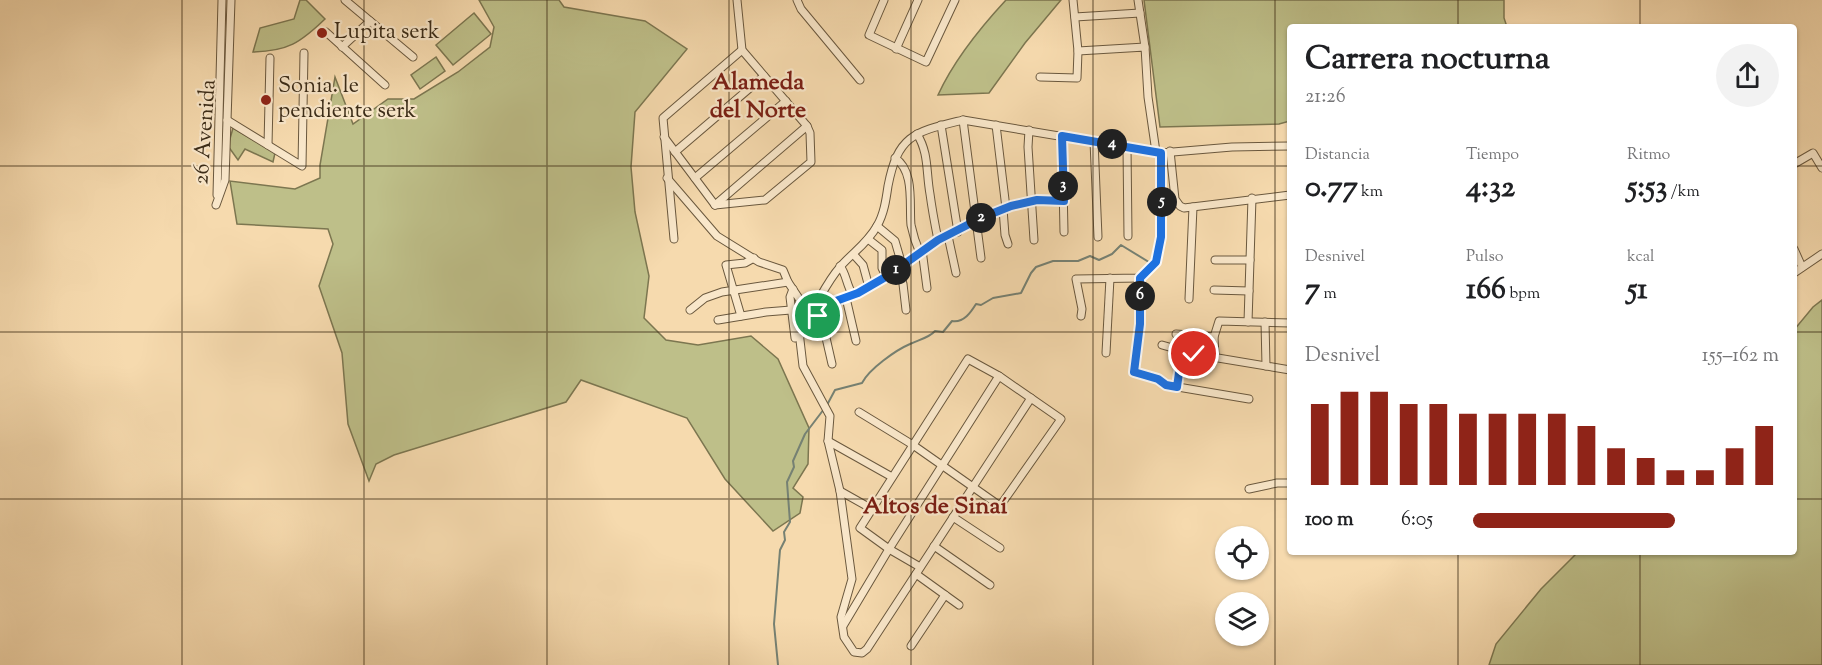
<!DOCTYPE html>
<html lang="es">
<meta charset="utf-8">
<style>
:root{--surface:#fff;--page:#f2f2f2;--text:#202124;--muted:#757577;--accent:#8f2418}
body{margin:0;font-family:"Sorts Mill Goudy",serif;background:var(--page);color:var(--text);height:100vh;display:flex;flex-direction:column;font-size:22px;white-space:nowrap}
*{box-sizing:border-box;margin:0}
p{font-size:20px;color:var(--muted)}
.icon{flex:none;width:33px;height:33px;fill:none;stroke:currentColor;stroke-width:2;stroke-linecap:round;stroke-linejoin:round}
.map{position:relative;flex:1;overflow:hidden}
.side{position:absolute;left:1287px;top:24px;width:510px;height:531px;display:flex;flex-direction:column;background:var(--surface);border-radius:6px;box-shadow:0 2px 4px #0004}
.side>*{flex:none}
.buttons{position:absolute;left:1215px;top:526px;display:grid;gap:12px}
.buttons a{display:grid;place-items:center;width:54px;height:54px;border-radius:50%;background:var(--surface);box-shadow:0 2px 4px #0004;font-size:30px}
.pin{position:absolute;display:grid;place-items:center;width:51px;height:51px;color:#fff;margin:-26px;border:3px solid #fff;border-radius:50%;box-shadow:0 2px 6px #0007}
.km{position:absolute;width:30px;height:30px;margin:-15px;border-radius:50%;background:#222;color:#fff;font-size:16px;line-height:30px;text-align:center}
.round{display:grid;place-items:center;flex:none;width:63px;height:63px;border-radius:32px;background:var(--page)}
.headline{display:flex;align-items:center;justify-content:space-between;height:102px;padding:0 18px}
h1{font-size:33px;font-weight:800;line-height:45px}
.stats{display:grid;grid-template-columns:repeat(3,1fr);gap:9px;height:102px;padding:6px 18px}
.stats div{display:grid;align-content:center}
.stats b{font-size:30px;font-weight:800}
.stats small{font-size:16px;font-weight:400}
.stats p{font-size:16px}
.chart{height:168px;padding:12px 18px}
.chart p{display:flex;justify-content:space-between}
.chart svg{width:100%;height:108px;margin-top:6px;stroke:var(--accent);stroke-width:6}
ul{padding:0 18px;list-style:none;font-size:20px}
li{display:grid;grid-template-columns:96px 72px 1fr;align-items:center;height:45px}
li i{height:15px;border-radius:8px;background:var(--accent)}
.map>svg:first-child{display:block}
.green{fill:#bebf89;stroke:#7c7650;stroke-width:1.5}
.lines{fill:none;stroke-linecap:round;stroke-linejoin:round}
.stream{stroke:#768173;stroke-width:2}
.minor-casing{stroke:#6a583e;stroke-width:9}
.minor{stroke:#f9e7ca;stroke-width:7}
.route-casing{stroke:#fff;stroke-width:12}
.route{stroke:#1a73e8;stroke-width:8}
.grid{fill:none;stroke:#3b2c18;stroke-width:1.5;stroke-opacity:0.55}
.poi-dot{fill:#8f2418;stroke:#f9e7ca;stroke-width:2}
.labels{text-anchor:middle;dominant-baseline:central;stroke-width:4.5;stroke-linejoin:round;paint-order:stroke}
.poi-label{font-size:22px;fill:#3b2c18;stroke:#f9e7ca;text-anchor:start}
.street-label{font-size:22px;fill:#3b2c18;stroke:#f9e7ca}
.neighbourhood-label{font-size:24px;font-weight:bold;fill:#7a1f14;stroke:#f9e7ca}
</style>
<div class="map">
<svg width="1822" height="665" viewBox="0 0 1822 665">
<rect width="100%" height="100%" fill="#f6daae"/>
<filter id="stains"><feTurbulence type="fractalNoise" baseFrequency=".00333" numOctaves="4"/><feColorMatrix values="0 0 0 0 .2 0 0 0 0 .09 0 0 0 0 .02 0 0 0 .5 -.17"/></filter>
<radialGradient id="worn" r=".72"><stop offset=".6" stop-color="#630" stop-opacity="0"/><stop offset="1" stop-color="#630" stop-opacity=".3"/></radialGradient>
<g class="green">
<path d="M300,0H306L325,19C300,43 288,51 253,52L260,28L294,19Z"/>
<path d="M479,0H559L564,7L645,21L687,49L635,112L631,167L635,212L649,276L644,318L666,340L698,345L751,336L778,359L809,428L808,464L793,488L803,497L800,513L773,531L725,479L687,418L581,380L566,402L394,455L376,464L369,481L348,424L342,353L319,286L333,244L328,229L237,224L230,181L295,189L320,178V165L335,77L353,124L388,99H414L458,72L490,47L494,27Z"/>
<path d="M1006,0H1061L1025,43L989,93L938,95C954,60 980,28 1006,0Z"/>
<path d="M1144,0H1504V18L1507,27H1290V121L1279,124L1160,127Z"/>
<path d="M474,13L491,34L453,65L436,45Z"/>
<path d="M436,57L445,71L420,89L411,75Z"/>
<path d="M233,128L275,153L273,162L245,149L238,160L228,146Z"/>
<path d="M1822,300V665H1489L1496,644L1541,589L1578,552H1794V330L1813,307Z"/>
</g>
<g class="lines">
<g class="stream">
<path d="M827,405L835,390L862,383C869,369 896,350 910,344C918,340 929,338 935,331L943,332L952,321C964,323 971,312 976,304L981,305L993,298L1021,293L1031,273L1036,267L1053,261H1078L1090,256L1099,260L1112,254L1121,245L1157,267"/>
<path d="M778,665L774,624L780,550L785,540L784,532L790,522L787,482L794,467L793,461L805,434L824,409"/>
</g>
<g class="minor-casing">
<g id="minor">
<path d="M345,0L413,57"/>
<path d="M797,0L801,9L860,80"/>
<path d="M884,0L869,35L926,62L955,0"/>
<path d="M1138,0L1145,47"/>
<path d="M1075,17L1140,13"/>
<path d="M326,32L385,85"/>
<path d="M342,47L370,21"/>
<path d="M896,49L918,0"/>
<path d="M1078,51L1145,47L1148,97L1156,152"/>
<path d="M1040,77L1077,78L1078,51L1073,0"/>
<path d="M227,120L302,166L304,53"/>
<path d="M963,120L981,258"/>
<path d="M941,125L958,232"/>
<path d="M996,125L1006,208"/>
<path d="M1029,130L1028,147L1034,240"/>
<path d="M917,134C929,153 926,172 930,194C932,209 935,225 938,240"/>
<path d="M1062,136L1064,232"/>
<path d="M664,137L715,205"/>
<path d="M1094,141L1098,237"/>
<path d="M268,145L270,58"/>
<path d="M1127,147L1128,236"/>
<path d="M1170,151L1175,199L1180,206L1184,208L1290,195"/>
<path d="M675,152L764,76"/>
<path d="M895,158C915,171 909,205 911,225C913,235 916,244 920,253"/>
<path d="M1794,164L1813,153L1822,168"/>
<path d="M667,178L717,236L759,262L783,270L788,282L800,300L798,323L803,366L830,416L828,441L840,491L852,579L841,617L844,637L854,652L862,653L867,649L1031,398"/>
<path d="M695,178L786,101"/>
<path d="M217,195L222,0"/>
<path d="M216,205L225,180L231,0"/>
<path d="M715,205L765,200L811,162L810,133L807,126L742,50L737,0"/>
<path d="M715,205L807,126"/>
<path d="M1003,209L1005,235L1008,244"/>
<path d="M877,226L895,241L902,265"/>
<path d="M948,236L956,273"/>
<path d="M674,239L663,118L742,50"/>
<path d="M868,239L882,250V268L886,276"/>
<path d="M1794,249L1802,267"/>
<path d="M922,250L927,288"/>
<path d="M854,255L863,265L869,287"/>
<path d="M1215,260H1250"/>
<path d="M840,266C847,275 846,285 853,295"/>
<path d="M898,269L903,284L906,310"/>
<path d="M1794,273L1822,254"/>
<path d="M1140,278V325L1134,372L1158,379L1166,385L1249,399"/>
<path d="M793,289L790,297L795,338L800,336"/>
<path d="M1214,290L1249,291"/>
<path d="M846,298L856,341"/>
<path d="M1189,299L1193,207"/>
<path d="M815,306H822L858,293L889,275L938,240L981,218L1011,206L1037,200L1064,201"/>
<path d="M690,310L705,298L722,292L788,282"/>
<path d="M741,316L726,265L745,263L754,258"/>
<path d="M1081,316L1082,309L1076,279L1140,278L1156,262L1161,237V153"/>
<path d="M718,320L766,312L791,310"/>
<path d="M1248,322L1252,198"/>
<path d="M1265,322L1266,366"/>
<path d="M1176,334L1214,337"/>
<path d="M1162,345L1194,354L1290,370"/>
<path d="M1106,353L1110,278"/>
<path d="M1215,356L1214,337L1219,321L1290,323"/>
<path d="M832,364L824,329L815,306C823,292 830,278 840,267C852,253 867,244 877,226C884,214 886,200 888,186C898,134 915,132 963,120L1161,153L1232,147L1290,146"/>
<path d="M1177,387L1182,351"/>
<path d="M859,412L913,445L1000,506L1061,419L999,376L968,359L860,528L889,549L920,567"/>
<path d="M828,441L892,477"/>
<path d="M1249,489L1277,483H1290"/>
<path d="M840,491L872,509"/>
<path d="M953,517L1000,548"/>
<path d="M934,546L990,585"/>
<path d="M916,574L959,605"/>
<path d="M843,626L889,549L999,376"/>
<path d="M911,646L945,595"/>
</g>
</g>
<use href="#minor" class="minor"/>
</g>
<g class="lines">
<g class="route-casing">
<path id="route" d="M818,316L815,306H822L858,293L889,275L938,240L981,218L1011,206L1037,200L1064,201L1062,136L1161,153V237L1156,262L1140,278V324L1134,372L1158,379L1166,385L1177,387L1182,351L1194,354"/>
</g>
<use href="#route" class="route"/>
</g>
<path class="grid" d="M182,0V665M364,0V665M547,0V665M729,0V665M911,0V665M1093,0V665M1275,0V665M1458,0V27M1640,0V27M0,166H1290M1794,166H1822M0,332H1290M1794,332H1822M0,499H1290M1794,499H1822M1458,552V665M1640,552V665"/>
<g class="poi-dot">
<circle cx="322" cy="33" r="6"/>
<circle cx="266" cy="100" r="6"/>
</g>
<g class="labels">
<g class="poi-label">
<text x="334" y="33">Lupita serk</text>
<text x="278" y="87">Sonia. le<tspan x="278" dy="25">pendiente serk</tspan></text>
</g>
<g class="street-label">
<text transform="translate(206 132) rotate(-86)">26 Avenida</text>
</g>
<g class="neighbourhood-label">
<text x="758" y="83">Alameda<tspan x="758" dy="28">del Norte</tspan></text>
<text x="935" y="507">Altos de Sinaí</text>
</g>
</g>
<rect width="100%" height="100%" filter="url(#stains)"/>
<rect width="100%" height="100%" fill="url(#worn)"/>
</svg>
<div class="buttons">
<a><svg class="icon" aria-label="locate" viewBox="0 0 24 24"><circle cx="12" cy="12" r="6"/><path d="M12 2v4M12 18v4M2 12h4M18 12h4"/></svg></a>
<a><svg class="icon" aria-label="layers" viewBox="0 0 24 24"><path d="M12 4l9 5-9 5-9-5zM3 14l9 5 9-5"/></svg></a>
</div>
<div class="pin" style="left:818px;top:316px;background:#1e9e55"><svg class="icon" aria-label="arrive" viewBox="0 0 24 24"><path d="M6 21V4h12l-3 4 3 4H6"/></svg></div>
<div class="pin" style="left:1194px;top:354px;background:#d93025"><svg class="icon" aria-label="check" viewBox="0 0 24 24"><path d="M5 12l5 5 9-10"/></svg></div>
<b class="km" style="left:896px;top:270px">1</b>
<b class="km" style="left:981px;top:218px">2</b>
<b class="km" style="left:1063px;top:186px">3</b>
<b class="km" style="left:1112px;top:144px">4</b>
<b class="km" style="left:1162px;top:202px">5</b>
<b class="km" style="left:1140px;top:296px">6</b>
<section class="side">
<div class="headline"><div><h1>Carrera nocturna</h1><p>21:26</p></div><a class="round"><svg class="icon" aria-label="share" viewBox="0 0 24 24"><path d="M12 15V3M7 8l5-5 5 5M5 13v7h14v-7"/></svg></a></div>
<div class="stats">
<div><p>Distancia</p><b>0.77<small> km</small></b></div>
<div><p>Tiempo</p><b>4:32</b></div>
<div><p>Ritmo</p><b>5:53<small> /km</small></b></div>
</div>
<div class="stats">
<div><p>Desnivel</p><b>7<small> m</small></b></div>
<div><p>Pulso</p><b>166<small> bpm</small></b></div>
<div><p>kcal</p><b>51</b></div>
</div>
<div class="chart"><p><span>Desnivel</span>155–162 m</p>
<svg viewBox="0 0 160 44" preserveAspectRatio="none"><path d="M5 44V11M15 44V6M25 44V6M35 44V11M45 44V11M55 44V15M65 44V15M75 44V15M85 44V15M95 44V20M105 44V29M115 44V33M125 44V38M135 44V38M145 44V29M155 44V20"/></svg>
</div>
<ul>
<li><b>100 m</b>6:05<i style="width:66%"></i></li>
</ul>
</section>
</div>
